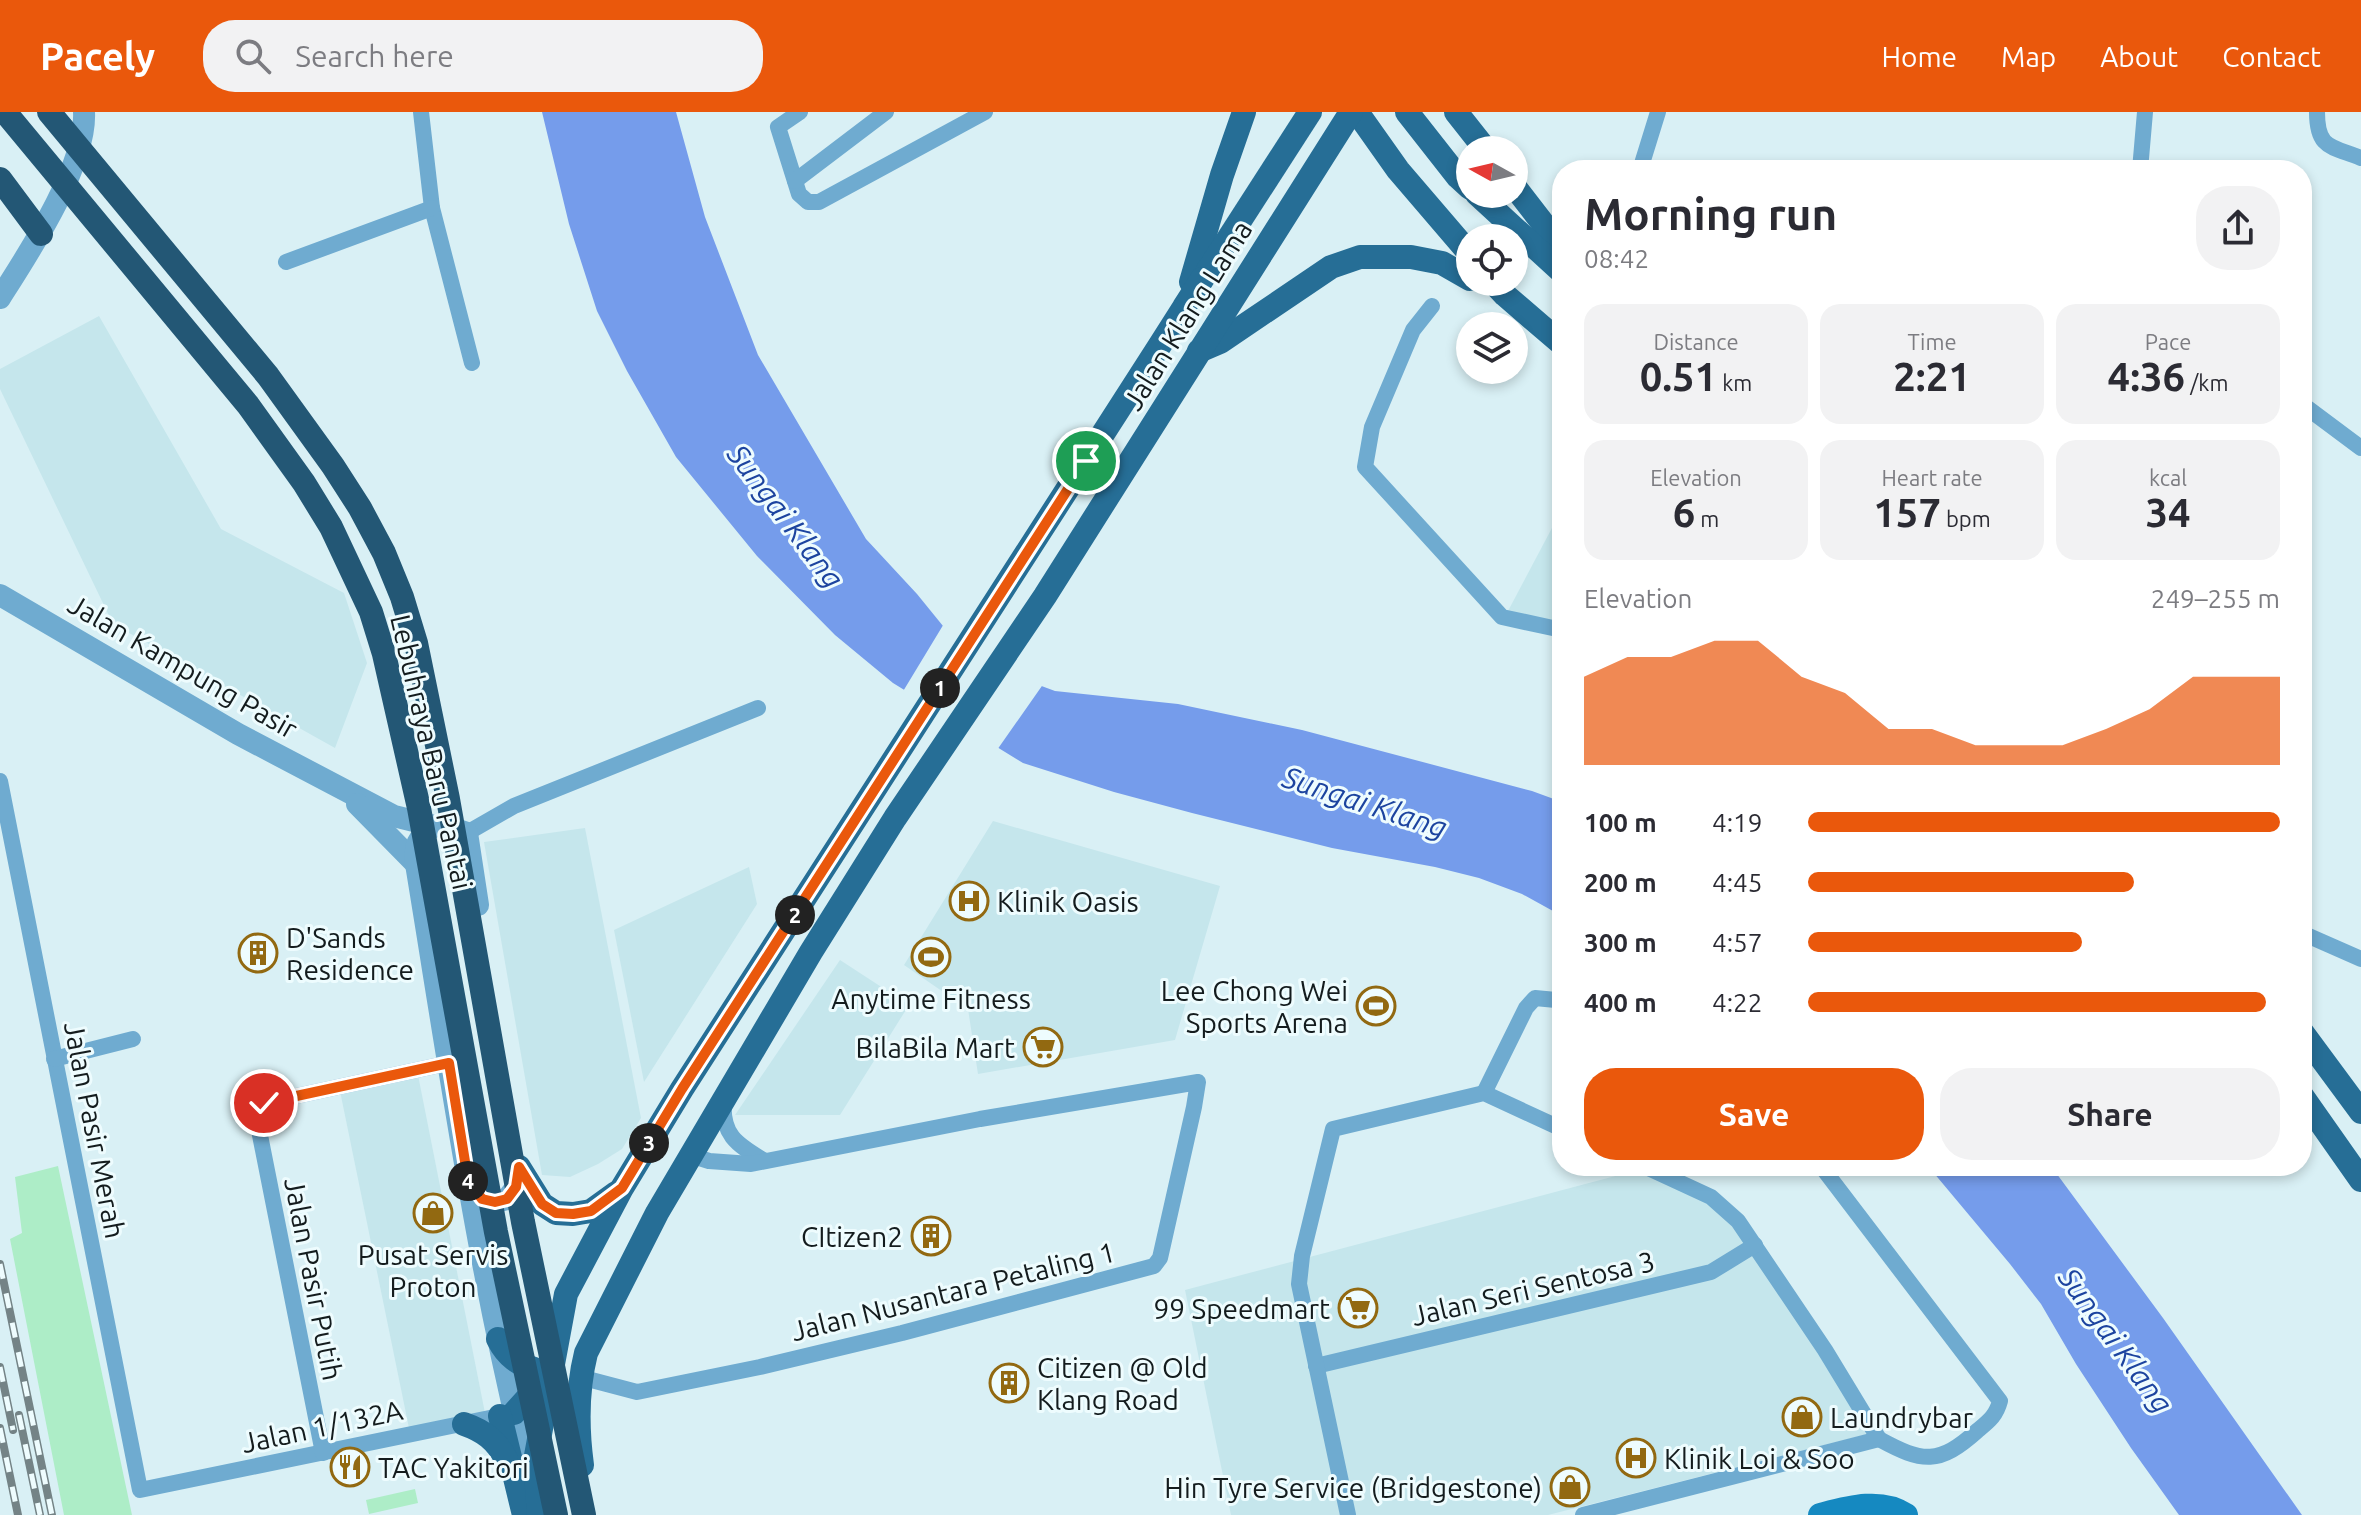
<!DOCTYPE html>
<meta charset="utf-8">
<style>
:root{--surface:#fff;--page:#f2f2f3;--text:#2b2b33;--muted:#7c7c81;--accent:#ea580c}
body{margin:0;font-family:Ubuntu,sans-serif;background:var(--page);color:var(--text);height:100vh;display:flex;flex-direction:column;font-size:30px;white-space:nowrap}
*{box-sizing:border-box;margin:0}
p{font-size:26px;color:var(--muted)}
.icon{flex:none;width:44px;height:44px;fill:none;stroke:currentColor;stroke-width:2;stroke-linecap:round;stroke-linejoin:round}
.map{position:relative;flex:1;overflow:hidden}
.details{position:absolute;left:1552px;top:48px;width:760px;height:1016px;display:flex;flex-direction:column;background:var(--surface);border-radius:32px;box-shadow:0 4px 12px #0003}
.details>*{flex:none}
.needle{width:52px;rotate:278deg}
.fabs{position:absolute;left:1456px;top:24px;display:grid;gap:16px}
.fabs a{display:grid;place-items:center;width:72px;height:72px;border-radius:50%;background:var(--surface);box-shadow:0 4px 12px #0003;font-size:40px}
.pin{position:absolute;display:grid;place-items:center;width:68px;height:68px;color:#fff;margin:-34px;border:4px solid #fff;border-radius:50%;box-shadow:0 2px 8px #0007}
.km{position:absolute;width:40px;height:40px;margin:-20px;border-radius:50%;background:#222;color:#fff;font-size:22px;line-height:40px;text-align:center}
.round{display:grid;place-items:center;flex:none;width:84px;height:84px;border-radius:32px;background:var(--page)}
.summary{display:flex;align-items:center;justify-content:space-between;height:136px;padding:0 32px}
h1{font-size:44px;font-weight:700;line-height:60px}
.metrics{display:grid;grid-template-columns:repeat(3,1fr);gap:12px;height:136px;padding:8px 32px}
.metrics div{display:grid;align-content:center;border-radius:20px;background:var(--page);text-align:center}
.metrics b{font-size:40px;font-weight:700}
.metrics small{font-size:22px;font-weight:400}
.metrics p{font-size:22px}
.chart{height:224px;padding:16px 32px}
.chart p{display:flex;justify-content:space-between}
.chart svg{width:100%;height:144px;margin-top:8px;fill:var(--accent);opacity:.7}
.button{display:flex;gap:16px;margin-top:auto;padding:16px 32px}
.button a{flex:1;height:92px;border-radius:32px;background:var(--accent);color:#fff;font-size:32px;font-weight:700;line-height:92px;text-align:center}
.button a+a{background:var(--page);color:var(--text)}
ul{padding:0 32px;list-style:none;font-size:26px}
li{display:grid;grid-template-columns:128px 96px 1fr;align-items:center;height:60px}
li i{height:20px;border-radius:10px;background:var(--accent)}
header{display:flex;align-items:center;gap:48px;box-sizing:border-box;height:112px;padding:0 40px;background:var(--accent);color:#fff}
header strong{font-size:38px}
nav{display:flex;gap:44px;margin-inline-start:auto;font-size:28px}
.search{width:560px;height:72px;background:var(--page);display:flex;align-items:center;gap:20px;box-sizing:border-box;padding:0 28px;border-radius:32px;color:var(--muted);font-size:30px}
.map>svg:first-child{display:block}
.built{fill:#c5e6ec}
.green{fill:#adedc7}
.water{fill:#759ceb}
.pier{fill:#d9f0f5}
.lines{fill:none;stroke-linecap:round;stroke-linejoin:round}
.minor{stroke:#6fabd0;stroke-width:16}
.tertiary{stroke:#6fabd0;stroke-width:22}
.secondary{stroke:#1589c1;stroke-width:24}
.primary{stroke:#266e96;stroke-width:24}
.motorway{stroke:#235775;stroke-width:24}
.rail-casing{stroke:#748386;stroke-width:8}
.rail{stroke:#eefcfe;stroke-width:5;stroke-dasharray:15;stroke-linecap:butt}
.motorway-bridge{stroke:#235775;stroke-width:24}
.route-casing{stroke:#fff;stroke-width:16}
.route{stroke:#ea580c;stroke-width:10}
.labels{text-anchor:middle;dominant-baseline:central;stroke-width:6;stroke-linejoin:round;paint-order:stroke}
.street-label{font-size:28px;fill:#141c1e;stroke:#eefcfe}
.poi-label{font-size:28px;fill:#141c1e;stroke:#eefcfe;text-anchor:start}
.water-label{font-size:30px;font-style:italic;fill:#1c449f;stroke:#eefcfe}
</style>
<header>
<strong>Pacely</strong>
<div class="search"><svg class="icon" aria-label="search" viewBox="0 0 24 24"><circle cx="10" cy="10" r="6"/><path d="M15 15l6 6"/></svg>Search here</div>
<nav><a>Home</a><a>Map</a><a>About</a><a>Contact</a></nav>
</header>
<div class="map">
<svg width="2361" height="1403" viewBox="0 0 2361 1403">
<rect width="100%" height="100%" fill="#d9f0f5"/>
<g class="built">
<path d="M99,204L221,417L344,481L367,551L335,636L113,512L0,277V257Z"/>
<path d="M1562,397V511L1508,499Z"/>
<path d="M993,709L1220,774L1175,928L978,962L968,897L904,853Z"/>
<path d="M585,716L641,1006L622,1037L598,1052L570,1065L542,1063L484,730Z"/>
<path d="M749,755L757,792L644,970L614,818Z"/>
<path d="M840,848L909,893L840,1003H735Z"/>
<path d="M418,963L485,1301L409,1316L340,979Z"/>
<path d="M1638,1058L1708,1090L1731,1110L1824,1248L1868,1322L1548,1403H1231L1185,1178Z"/>
</g>
<g class="green">
<path d="M58,1054L132,1403H64L10,1127L22,1121L15,1065Z"/>
<path d="M415,1377L418,1391L369,1402L366,1388Z"/>
</g>
<g class="water">
<path d="M542,0H676L705,105L758,243L866,427L917,482L943,514L1028,569L1055,579L1178,592L1302,618L1532,679L1562,690V804L1522,782L1479,766L1435,755L1332,736L1192,701L1114,680L1023,651L893,571L835,523L757,444L676,345L627,259L597,199L569,112Z"/>
<path d="M1928,1054H2051L2163,1206L2302,1403H2179L2131,1336L2076,1252L2041,1192L2010,1152Z"/>
</g>
<path class="pier" d="M945,510L988,542L1029,566L1044,571L997,638L902,581Z"/>
<g class="lines">
<g class="minor">
<path d="M421,0L432,96L472,251"/>
<path d="M800,0L778,15L799,82L808,90H819L985,0"/>
<path d="M2317,0C2317,37 2331,34 2361,46"/>
<path d="M1640,58L1658,0"/>
<path d="M2140,58L2145,0"/>
<path d="M795,69L886,0"/>
<path d="M286,150L432,96"/>
<path d="M1432,194L1413,218L1372,315L1365,355L1502,505L1562,518"/>
<path d="M2302,292L2361,336"/>
<path d="M0,669L140,1378L509,1302"/>
<path d="M467,721L514,694L758,596"/>
<path d="M2302,821L2361,847"/>
<path d="M54,947L133,927"/>
<path d="M1484,981L1526,896L1535,886L1556,888L1562,891"/>
<path d="M724,988C721,1022 736,1032 763,1048"/>
<path d="M1644,1054L1711,1085L1738,1109L1825,1238L1879,1327"/>
<path d="M1821,1054L2000,1289C1996,1304 1989,1309 1977,1319C1939,1353 1923,1351 1879,1327"/>
<path d="M1316,1254L1711,1160L1755,1133"/>
<path d="M580,1265L637,1280L760,1255L902,1221L1154,1154L1160,1146L1194,995L1198,970L980,1007L751,1052L709,1049L690,1043"/>
<path d="M323,1341L256,1003L264,991L449,951"/>
<path d="M1348,1403L1299,1172L1302,1144L1333,1017L1484,981L1562,1017"/>
<path d="M1583,1403L1879,1327"/>
</g>
<g class="tertiary">
<path d="M0,186C28,142 87,53 84,0"/>
<path d="M0,483L238,622L394,704L434,714H446L467,721L478,793"/>
<path d="M357,692L416,752"/>
<path d="M433,715C417,726 414,733 416,752C450,959 479,1166 531,1369"/>
<path d="M468,1068L482,1087L495,1090L507,1087L516,1075L518,1061"/>
</g>
<path class="secondary" d="M1820,1403C1847,1396 1881,1386 1906,1403"/>
<g class="primary">
<path d="M1357,0L1398,58L1470,142"/>
<path d="M1407,0L1458,65L1470,76"/>
<path d="M1456,0L1486,38"/>
<path d="M1514,74L1562,136"/>
<path d="M1477,82L1562,160"/>
<path d="M1191,170L1222,63L1244,0"/>
<path d="M1493,170L1505,183L1562,232"/>
<path d="M1194,180L1310,0"/>
<path d="M1199,239L1220,230L1331,155L1360,145H1411L1442,151L1470,167"/>
<path d="M2302,920L2361,1000"/>
<path d="M2302,984L2361,1068"/>
<path d="M519,1055L542,1092L556,1101L573,1102L591,1099L616,1081"/>
<path d="M498,1227C507,1245 518,1252 537,1258"/>
<path d="M514,1301L542,1270"/>
<path d="M500,1304L524,1403"/>
<path d="M464,1312C484,1319 496,1328 506,1347"/>
<path d="M582,1353C577,1316 577,1277 586,1241L657,1101L811,840L895,706L1045,484L1351,0"/>
<path d="M539,1403L535,1349L566,1182L622,1076L682,977L1160,233L1202,167L1184,195"/>
</g>
<path class="motorway" d="M0,67L41,122"/>
<g class="rail-casing">
<g id="rail">
<path d="M0,1152L52,1403"/>
<path d="M0,1255L13,1318"/>
<path d="M19,1303L40,1403"/>
<path d="M0,1316L18,1403"/>
</g>
</g>
<use href="#rail" class="rail"/>
<g class="motorway-bridge">
<path d="M5,0L248,293L304,371L331,415L371,500L384,542L419,696L496,1120L556,1403"/>
<path d="M49,0L268,264L333,354L360,396L384,441L402,485L416,531L448,687L523,1110L584,1403"/>
</g>
</g>
<g class="lines">
<g class="route-casing">
<path id="route" d="M264,991L449,951L468,1068L482,1087L495,1090L507,1087L516,1075L519,1055L542,1092L556,1101L573,1102L591,1099L622,1076L682,977L1086,349"/>
</g>
<use href="#route" class="route"/>
</g>
<defs>
<g id="hospital-ring" transform="scale(2)"><circle r="9.5" fill="#eefcfe" stroke="#926911" stroke-width="1.5"/><path d="M-5-5h3v3.5h4V-5h3V5h-3V1.5h-4V5h-3Z" fill="#926911"/></g>
<g id="building-ring" transform="scale(2)"><circle r="9.5" fill="#eefcfe" stroke="#926911" stroke-width="1.5"/><path d="M-4-6H4V6H1V3H-1V6H-4ZM-2.5-4.3h1.7v1.8h-1.7ZM.8-4.3h1.7v1.8H.8ZM-2.5-1h1.7V.8h-1.7ZM.8-1h1.7V.8H.8Z" fill="#926911"/></g>
<g id="stadium-ring" transform="scale(2)"><circle r="9.5" fill="#eefcfe" stroke="#926911" stroke-width="1.5"/><path d="M0-5a6.5 5 0 1 0 0 10a6.5 5 0 1 0 0-10ZM-3.5-1.8h7v3.6h-7Z" fill="#926911"/></g>
<g id="supermarket-ring" transform="scale(2)"><circle r="9.5" fill="#eefcfe" stroke="#926911" stroke-width="1.5"/><path d="M-6-5.5h2.5l.6 2H6L4.5 2H-2.5L-4.4-4H-6ZM-1.5 3.2a1.3 1.3 0 1 0 .1 0ZM3 3.2a1.3 1.3 0 1 0 .1 0Z" fill="#926911"/></g>
<g id="shop-ring" transform="scale(2)"><circle r="9.5" fill="#eefcfe" stroke="#926911" stroke-width="1.5"/><path d="M-5-2.5h2.3a2.7 3.5 0 0 1 5.4 0H5L5.5 6h-11ZM-1.5-2.5h3a1.5 2.3 0 0 0-3 0Z" fill="#926911"/></g>
<g id="restaurant-ring" transform="scale(2)"><circle r="9.5" fill="#eefcfe" stroke="#926911" stroke-width="1.5"/><path d="M-5-6h1v4h1v-4h1v4h1v-4h1v5L-1.5 .5V6h-2V.5L-5-1ZM5-6V6H3V1.5H1.5Q1.5-4 5-6Z" fill="#926911"/></g>
</defs>
<g fill-rule="evenodd">
<use href="#hospital-ring" x="969" y="789"/>
<use href="#building-ring" x="258" y="841"/>
<use href="#stadium-ring" x="931" y="845"/>
<use href="#stadium-ring" x="1376" y="894"/>
<use href="#supermarket-ring" x="1043" y="935"/>
<use href="#shop-ring" x="433" y="1101"/>
<use href="#building-ring" x="931" y="1124"/>
<use href="#supermarket-ring" x="1358" y="1196"/>
<use href="#building-ring" x="1009" y="1271"/>
<use href="#shop-ring" x="1802" y="1305"/>
<use href="#hospital-ring" x="1636" y="1346"/>
<use href="#restaurant-ring" x="350" y="1355"/>
<use href="#shop-ring" x="1570" y="1375"/>
</g>
<g class="labels">
<g class="street-label">
<text transform="translate(1187 203) rotate(-58)">Jalan Klang Lama</text>
<text transform="translate(183 554) rotate(30)">Jalan Kampung Pasir</text>
<text transform="translate(432 640) rotate(77)">Lebuhraya Baru Pantai</text>
<text transform="translate(95 1018) rotate(79)">Jalan Pasir Merah</text>
<text transform="translate(314 1167) rotate(79)">Jalan Pasir Putih</text>
<text transform="translate(1533 1176) rotate(-13)">Jalan Seri Sentosa 3</text>
<text transform="translate(953 1179) rotate(-14)">Jalan Nusantara Petaling 1</text>
<text transform="translate(322 1314) rotate(-12)">Jalan 1/132A</text>
</g>
<g class="poi-label">
<text x="997" y="789">Klinik Oasis</text>
<text x="286" y="825">D'Sands<tspan x="286" dy="32">Residence</tspan></text>
<text x="1348" y="878" text-anchor="end">Lee Chong Wei<tspan x="1348" dy="32">Sports Arena</tspan></text>
<text x="931" y="886" text-anchor="middle">Anytime Fitness</text>
<text x="1015" y="935" text-anchor="end">BilaBila Mart</text>
<text x="903" y="1124" text-anchor="end">CItizen2</text>
<text x="433" y="1142" text-anchor="middle">Pusat Servis<tspan x="433" dy="32">Proton</tspan></text>
<text x="1330" y="1196" text-anchor="end">99 Speedmart</text>
<text x="1037" y="1255">Citizen @ Old<tspan x="1037" dy="32">Klang Road</tspan></text>
<text x="1830" y="1305">Laundrybar</text>
<text x="1664" y="1346">Klinik Loi &amp; Soo</text>
<text x="378" y="1355">TAC Yakitori</text>
<text x="1542" y="1375" text-anchor="end">Hin Tyre Service (Bridgestone)</text>
</g>
<g class="water-label">
<text transform="translate(786 404) rotate(53)">Sungai Klang</text>
<text transform="translate(1365 690) rotate(18)">Sungai Klang</text>
<text transform="translate(2116 1228) rotate(54)">Sungai Klang</text>
</g>
</g>
</svg>
<div class="fabs">
<a><svg class="needle" viewBox="-14 -14 28 28"><path d="M0-13l5 13h-10z" fill="#e53935"/><path d="M0 13l5-13h-10z" fill="#7c7c81"/></svg></a>
<a><svg class="icon" aria-label="locate" viewBox="0 0 24 24"><circle cx="12" cy="12" r="6"/><path d="M12 2v4M12 18v4M2 12h4M18 12h4"/></svg></a>
<a><svg class="icon" aria-label="layers" viewBox="0 0 24 24"><path d="M12 4l9 5-9 5-9-5zM3 14l9 5 9-5"/></svg></a>
</div>
<div class="pin" style="left:1086px;top:349px;background:#1e9e55"><svg class="icon" aria-label="arrive" viewBox="0 0 24 24"><path d="M6 21V4h12l-3 4 3 4H6"/></svg></div>
<div class="pin" style="left:264px;top:991px;background:#d93025"><svg class="icon" aria-label="check" viewBox="0 0 24 24"><path d="M5 12l5 5 9-10"/></svg></div>
<b class="km" style="left:940px;top:576px">1</b>
<b class="km" style="left:795px;top:803px">2</b>
<b class="km" style="left:649px;top:1031px">3</b>
<b class="km" style="left:468px;top:1069px">4</b>
<section class="details">
<div class="summary"><div><h1>Morning run</h1><p>08:42</p></div><a class="round"><svg class="icon" aria-label="share" viewBox="0 0 24 24"><path d="M12 15V3M7 8l5-5 5 5M5 13v7h14v-7"/></svg></a></div>
<div class="metrics">
<div><p>Distance</p><b>0.51<small> km</small></b></div>
<div><p>Time</p><b>2:21</b></div>
<div><p>Pace</p><b>4:36<small> /km</small></b></div>
</div>
<div class="metrics">
<div><p>Elevation</p><b>6<small> m</small></b></div>
<div><p>Heart rate</p><b>157<small> bpm</small></b></div>
<div><p>kcal</p><b>34</b></div>
</div>
<div class="chart"><p><span>Elevation</span>249–255 m</p>
<svg viewBox="0 0 160 44" preserveAspectRatio="none"><path d="M0 44V17L10 11L20 11L30 6L40 6L50 17L60 22L70 33L80 33L90 38L100 38L110 38L120 33L130 27L140 17L150 17L160 17V44z"/></svg>
</div>
<ul>
<li><b>100 m</b>4:19<i style="width:100%"></i></li>
<li><b>200 m</b>4:45<i style="width:69%"></i></li>
<li><b>300 m</b>4:57<i style="width:58%"></i></li>
<li><b>400 m</b>4:22<i style="width:97%"></i></li>
</ul>
<div class="button"><a>Save</a><a>Share</a></div>
</section>
</div>
